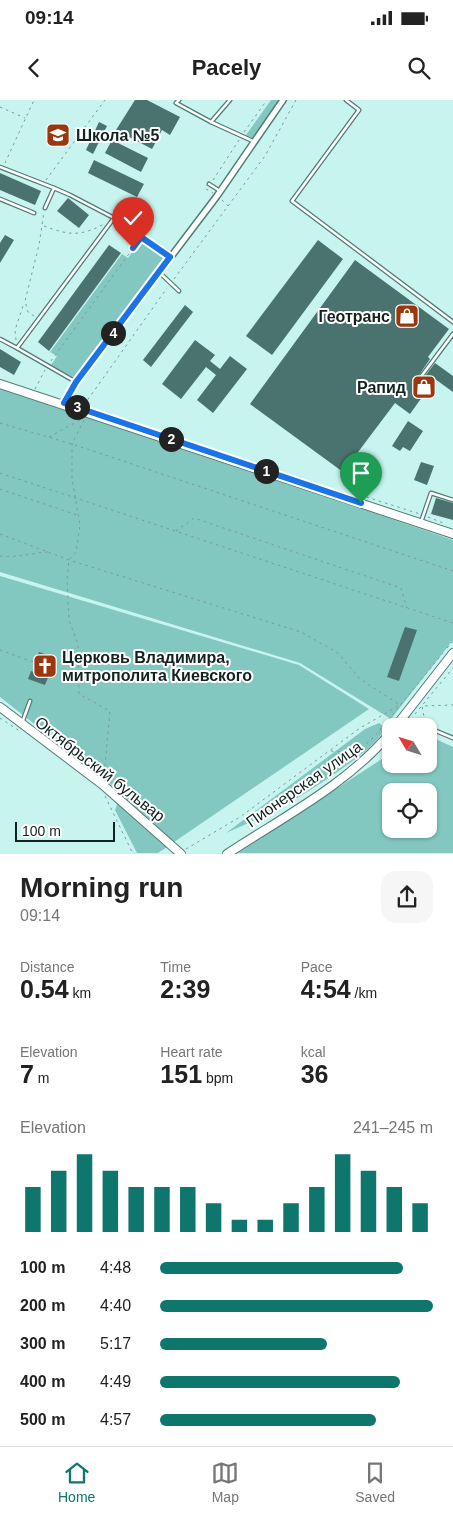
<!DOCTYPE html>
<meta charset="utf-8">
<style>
:root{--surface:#fff;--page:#f6f6f6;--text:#222;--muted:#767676;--line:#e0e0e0;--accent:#0f766e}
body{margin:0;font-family:Arial,sans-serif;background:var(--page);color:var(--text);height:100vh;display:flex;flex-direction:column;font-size:19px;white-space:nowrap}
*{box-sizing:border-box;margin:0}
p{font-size:16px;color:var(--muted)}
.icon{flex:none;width:28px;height:28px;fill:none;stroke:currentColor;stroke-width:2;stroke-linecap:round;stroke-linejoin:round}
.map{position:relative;height:754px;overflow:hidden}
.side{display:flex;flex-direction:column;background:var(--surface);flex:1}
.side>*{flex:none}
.needle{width:32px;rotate:308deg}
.controls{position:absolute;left:382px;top:618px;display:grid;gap:10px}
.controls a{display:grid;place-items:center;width:55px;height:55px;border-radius:10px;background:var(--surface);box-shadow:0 1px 4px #0004;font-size:25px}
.scale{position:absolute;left:15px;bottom:12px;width:100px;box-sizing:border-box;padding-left:5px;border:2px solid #112220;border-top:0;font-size:14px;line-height:18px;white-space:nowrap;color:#112220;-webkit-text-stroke:4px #fff;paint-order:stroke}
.pin{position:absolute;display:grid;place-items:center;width:42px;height:42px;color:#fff;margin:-51px -21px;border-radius:50% 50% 50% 0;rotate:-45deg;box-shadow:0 0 5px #0007}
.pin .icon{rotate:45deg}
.km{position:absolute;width:25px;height:25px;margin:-12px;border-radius:50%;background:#222;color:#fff;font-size:14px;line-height:25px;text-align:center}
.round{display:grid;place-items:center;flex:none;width:52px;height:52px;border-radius:15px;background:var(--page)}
.overview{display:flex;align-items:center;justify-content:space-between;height:85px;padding:0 20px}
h1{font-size:28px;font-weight:600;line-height:38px}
.figures{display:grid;grid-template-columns:repeat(3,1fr);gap:8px;height:85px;padding:5px 20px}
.figures div{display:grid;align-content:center}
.figures b{font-size:25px;font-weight:600}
.figures small{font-size:14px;font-weight:400}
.figures p{font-size:14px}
.chart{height:140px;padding:10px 20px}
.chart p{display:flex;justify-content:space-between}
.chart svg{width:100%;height:90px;margin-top:5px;stroke:var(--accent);stroke-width:6}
ul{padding:0 20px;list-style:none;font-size:16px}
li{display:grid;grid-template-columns:80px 60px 1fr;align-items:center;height:38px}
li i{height:12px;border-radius:6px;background:var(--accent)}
.status{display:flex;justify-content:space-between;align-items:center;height:35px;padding:0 25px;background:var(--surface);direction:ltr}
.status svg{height:14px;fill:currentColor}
header{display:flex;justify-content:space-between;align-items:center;height:65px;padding:0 20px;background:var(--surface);font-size:22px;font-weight:600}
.tabs{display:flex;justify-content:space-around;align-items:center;height:70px;border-top:1px solid var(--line);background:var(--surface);font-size:14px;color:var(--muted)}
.tabs a{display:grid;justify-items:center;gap:2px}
.tabs .current{color:var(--accent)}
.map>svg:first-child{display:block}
.green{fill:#82c8c1;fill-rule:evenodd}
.building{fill:#4a736f}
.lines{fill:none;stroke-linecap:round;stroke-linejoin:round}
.lane-casing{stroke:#527b77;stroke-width:5}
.street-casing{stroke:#527b77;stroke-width:8}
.secondary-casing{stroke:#527b77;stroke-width:10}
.path{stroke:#7a9b97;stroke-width:1;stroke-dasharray:2.5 4;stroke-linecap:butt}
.lane{stroke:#fff;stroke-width:2.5}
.street{stroke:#fff;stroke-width:5}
.secondary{stroke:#fff;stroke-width:8}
.route-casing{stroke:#fff;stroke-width:10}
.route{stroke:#1a73e8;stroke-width:6}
.labels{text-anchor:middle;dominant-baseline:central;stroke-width:4;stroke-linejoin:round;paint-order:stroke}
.poi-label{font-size:16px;font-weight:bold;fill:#112220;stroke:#fff;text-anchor:start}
.street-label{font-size:16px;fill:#112220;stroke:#fff}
</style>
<div class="status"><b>09:14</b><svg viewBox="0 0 49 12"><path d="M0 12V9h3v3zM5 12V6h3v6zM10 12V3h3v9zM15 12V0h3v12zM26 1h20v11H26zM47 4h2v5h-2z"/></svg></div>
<header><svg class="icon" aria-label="back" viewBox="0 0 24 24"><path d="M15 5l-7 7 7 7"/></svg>Pacely<svg class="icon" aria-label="search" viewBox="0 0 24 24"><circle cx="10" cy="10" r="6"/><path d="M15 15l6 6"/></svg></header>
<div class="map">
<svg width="453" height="754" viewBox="0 0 453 754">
<rect width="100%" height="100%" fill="#c7f4ef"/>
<g class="green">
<path d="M271,0H281L254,39L246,35Z"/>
<path d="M141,140L167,158L76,279L51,265L57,256L50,252L122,154L128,158Z"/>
<path d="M0,288L91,316L453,440V540L391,619L300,563L0,472Z"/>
<path d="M0,476L299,565L369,609L158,753H137L115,710L122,693L0,597Z"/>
<path d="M379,623L385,628C376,645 358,657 343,668C304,696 271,714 226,733L365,629Z"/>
<path d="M429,636L453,647V753H238L391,653V664H429ZM391,691H429V729H391Z"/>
</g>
<g class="building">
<path d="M135,0H147L180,17L170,35L162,30L152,49L116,30Z"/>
<path d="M99,22L107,26L93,54L86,50Z"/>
<path d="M112,40L148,58L141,72L105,53Z"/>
<path d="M94,60L144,84L137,97L88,73Z"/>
<path d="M0,73L41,91L35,105L0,90Z"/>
<path d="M68,98L89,115L79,128L57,111Z"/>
<path d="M5,135L14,140L0,163V143Z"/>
<path d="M318,140L343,159L272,255L246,236Z"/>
<path d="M109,145L121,153L49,251L38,242Z"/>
<path d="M355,160L449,229L428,257L430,259L417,278L419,281L422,280L435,263L453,276V292L435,279L410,314L395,303L343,372L250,304Z"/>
<path d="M185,205L193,212L151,267L143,260Z"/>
<path d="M195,240L215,255L210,261L220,269L230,256L247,269L213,313L197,300L216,275L206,267L181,299L162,284Z"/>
<path d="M0,249L21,262L14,275L0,267Z"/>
<path d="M408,321L423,331L410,351L403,347L400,351L392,346Z"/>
<path d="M368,361L375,367L361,384L354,379Z"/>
<path d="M421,362L434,366L427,385L414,380Z"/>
<path d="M436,398L453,403V420L431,414Z"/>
<path d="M405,527L417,530L399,581L387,577Z"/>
<path d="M39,552L56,558L45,585L28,579L31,571L36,573L40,562L36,560Z"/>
</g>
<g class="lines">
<g class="lane-casing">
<g id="lane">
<path d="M179,0L176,3L211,22L230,0"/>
<path d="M346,0L359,10L292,101L453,222"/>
<path d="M211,22L255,42"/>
<path d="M0,67L54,88L45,108"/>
<path d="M209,84L220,91"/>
<path d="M54,88L70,95L114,118"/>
<path d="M0,99L34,113"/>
<path d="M133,148L141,137"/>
<path d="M160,173L179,191"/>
<path d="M0,239L17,248"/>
<path d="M420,278L453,234"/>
<path d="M76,282L17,248L114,118L170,157"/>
<path d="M421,422L431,393L453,400"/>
<path d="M404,618L423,626"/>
<path d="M22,623L30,601"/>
<path d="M429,628L453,638"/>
</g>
</g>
<g class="street-casing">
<path id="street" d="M64,303L76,282L217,96L283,0"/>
</g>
<g class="secondary-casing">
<g id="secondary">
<path d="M0,284L453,434"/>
<path d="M0,607L103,685L181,754"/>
<path d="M396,626L453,553"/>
<path d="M227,754C283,717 348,684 391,632"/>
</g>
</g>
<g class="path">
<path d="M0,7L25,18"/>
<path d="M244,32L267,0"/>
<path d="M5,63L34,0"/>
<path d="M46,80L105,0"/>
<path d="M213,80L239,40"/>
<path d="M206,89L213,93"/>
<path d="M222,100L228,106"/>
<path d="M44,126C68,135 80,137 104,124"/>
<path d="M174,179L265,56L296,0"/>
<path d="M34,216L28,212L25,201L39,145L44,112"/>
<path d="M16,240L15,230L24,203"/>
<path d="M51,261L131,151"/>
<path d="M35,289L45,270"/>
<path d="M84,305L167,188"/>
<path d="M84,320L72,344V379L80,425L76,452L69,460L67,479L69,520L78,544L79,594L110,611L104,676"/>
<path d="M0,323L72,344L453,471"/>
<path d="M49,337L82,319"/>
<path d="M0,373L453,523"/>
<path d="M0,389L77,415"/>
<path d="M354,393L420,414"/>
<path d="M428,417L443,423"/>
<path d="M176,431L194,418L401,488L407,508"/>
<path d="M0,434L69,460L301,532L338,553L360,579L400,605"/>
<path d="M0,456C16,458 32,453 48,452"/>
<path d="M447,548L453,541"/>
<path d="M0,550L36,563"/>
<path d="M415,614L453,568"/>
<path d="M0,618L21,632"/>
<path d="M425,622L422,606L453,605"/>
<path d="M331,651L356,653L375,636L443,553"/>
<path d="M105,696L133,754"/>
<path d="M186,749L240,717L360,628L400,605"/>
</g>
<use href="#lane" class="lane"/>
<use href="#street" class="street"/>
<use href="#secondary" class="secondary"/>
</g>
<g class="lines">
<g class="route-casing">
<path id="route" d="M133,148L141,137L170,157L76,282L64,303L361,403"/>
</g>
<use href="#route" class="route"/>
</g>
<defs>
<g id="school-square" transform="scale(1.25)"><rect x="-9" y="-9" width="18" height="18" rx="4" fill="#9c360f" stroke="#fff"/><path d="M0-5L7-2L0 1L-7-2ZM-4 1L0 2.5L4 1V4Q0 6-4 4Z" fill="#fff"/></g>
<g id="shop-square" transform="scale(1.25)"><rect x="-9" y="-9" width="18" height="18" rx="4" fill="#9c360f" stroke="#fff"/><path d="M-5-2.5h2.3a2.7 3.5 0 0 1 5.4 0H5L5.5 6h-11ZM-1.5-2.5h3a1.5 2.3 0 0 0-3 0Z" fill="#fff"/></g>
<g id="church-square" transform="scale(1.25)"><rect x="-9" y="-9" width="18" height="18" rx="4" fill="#9c360f" stroke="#fff"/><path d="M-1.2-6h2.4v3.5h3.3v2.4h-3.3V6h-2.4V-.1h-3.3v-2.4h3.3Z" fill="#fff"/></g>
</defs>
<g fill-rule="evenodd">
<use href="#school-square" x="58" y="35"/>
<use href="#shop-square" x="407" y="216"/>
<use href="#shop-square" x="424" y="287"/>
<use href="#church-square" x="45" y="566"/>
</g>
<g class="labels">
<g class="poi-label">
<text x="76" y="35">Школа №5</text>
<text x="390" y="216" text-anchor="end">Геотранс</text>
<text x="406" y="287" text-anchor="end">Рапид</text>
<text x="62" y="557">Церковь Владимира,<tspan x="62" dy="18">митрополита Киевского</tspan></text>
</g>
<g class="street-label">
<text transform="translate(100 669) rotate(38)">Октябрьский бульвар</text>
<text transform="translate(304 684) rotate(-35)">Пионерская улица</text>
</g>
</g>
</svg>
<div class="controls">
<a><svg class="needle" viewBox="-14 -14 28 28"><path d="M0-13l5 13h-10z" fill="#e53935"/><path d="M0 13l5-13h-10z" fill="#767676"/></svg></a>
<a><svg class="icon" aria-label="locate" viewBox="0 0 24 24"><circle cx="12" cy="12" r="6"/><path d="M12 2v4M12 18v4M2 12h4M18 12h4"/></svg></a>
</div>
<div class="scale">100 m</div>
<div class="pin" style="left:361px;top:403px;background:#1e9e55"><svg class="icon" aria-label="arrive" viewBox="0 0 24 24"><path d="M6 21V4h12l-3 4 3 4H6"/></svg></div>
<div class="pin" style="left:133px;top:148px;background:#d93025"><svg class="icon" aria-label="check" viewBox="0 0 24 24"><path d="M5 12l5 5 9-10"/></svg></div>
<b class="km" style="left:266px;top:371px">1</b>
<b class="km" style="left:171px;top:339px">2</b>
<b class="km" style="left:77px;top:307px">3</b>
<b class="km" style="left:113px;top:233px">4</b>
</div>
<section class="side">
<div class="overview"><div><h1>Morning run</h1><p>09:14</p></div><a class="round"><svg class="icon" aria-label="share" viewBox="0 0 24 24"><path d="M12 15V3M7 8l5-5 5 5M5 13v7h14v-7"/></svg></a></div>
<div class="figures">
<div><p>Distance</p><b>0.54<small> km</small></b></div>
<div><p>Time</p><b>2:39</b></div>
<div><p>Pace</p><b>4:54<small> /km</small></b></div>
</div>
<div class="figures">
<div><p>Elevation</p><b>7<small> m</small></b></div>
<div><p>Heart rate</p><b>151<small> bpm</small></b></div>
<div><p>kcal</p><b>36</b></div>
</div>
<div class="chart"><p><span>Elevation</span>241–245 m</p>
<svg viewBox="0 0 160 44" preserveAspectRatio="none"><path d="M5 44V22M15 44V14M25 44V6M35 44V14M45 44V22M55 44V22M65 44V22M75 44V30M85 44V38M95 44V38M105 44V30M115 44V22M125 44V6M135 44V14M145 44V22M155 44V30"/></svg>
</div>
<ul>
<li><b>100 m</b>4:48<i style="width:89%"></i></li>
<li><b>200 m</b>4:40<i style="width:100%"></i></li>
<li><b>300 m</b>5:17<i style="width:61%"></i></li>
<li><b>400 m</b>4:49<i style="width:88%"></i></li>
<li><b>500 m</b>4:57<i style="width:79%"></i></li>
</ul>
</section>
<nav class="tabs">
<a class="current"><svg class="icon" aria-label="home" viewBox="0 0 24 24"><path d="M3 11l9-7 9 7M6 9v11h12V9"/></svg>Home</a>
<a><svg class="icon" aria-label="map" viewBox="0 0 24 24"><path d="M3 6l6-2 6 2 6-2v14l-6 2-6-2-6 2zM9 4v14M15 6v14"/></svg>Map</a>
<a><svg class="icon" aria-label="saved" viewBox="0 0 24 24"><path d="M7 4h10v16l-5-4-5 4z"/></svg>Saved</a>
</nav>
